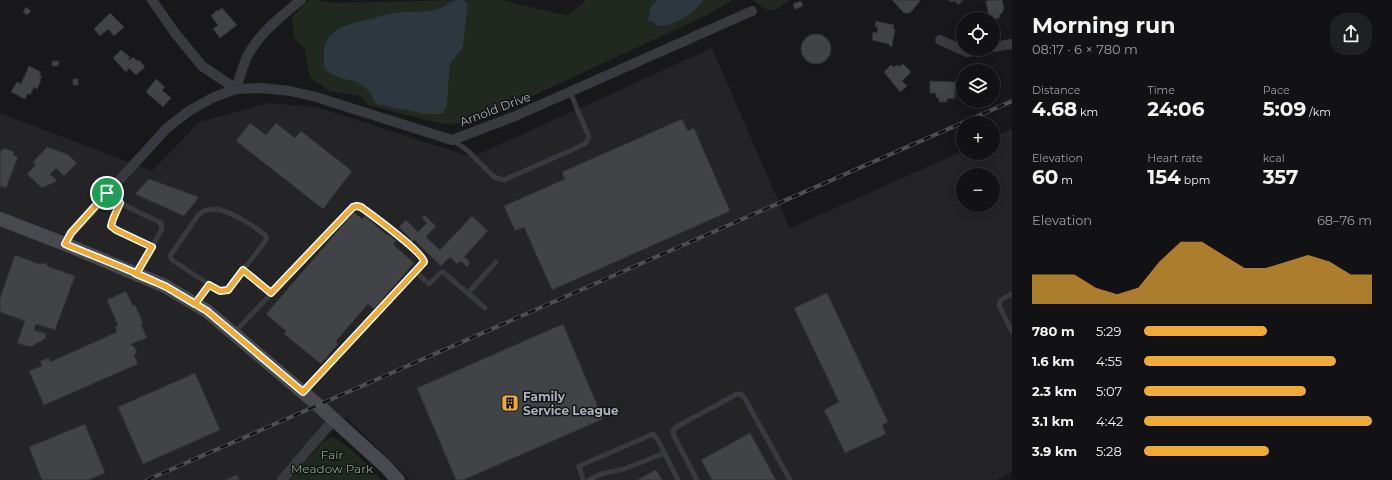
<!DOCTYPE html>
<meta charset="utf-8">
<style>
:root{--surface:#121214;--page:#1f2022;--text:#f1f3f6;--muted:#9c9ea0;--line:#313234;--accent:#efab3a}
body{margin:0;font-family:Montserrat,sans-serif;background:var(--page);color:var(--text);height:100vh;display:flex;flex-direction:column;font-size:15px;white-space:nowrap}
*{box-sizing:border-box;margin:0}
p{font-size:13px;color:var(--muted)}
.icon{flex:none;width:22px;height:22px;fill:none;stroke:currentColor;stroke-width:2;stroke-linecap:round;stroke-linejoin:round}
.map{position:relative;flex:1;overflow:hidden}
.details{display:flex;flex-direction:column;background:var(--surface);width:380px}
.details>*{flex:none}
.buttons{position:absolute;left:956px;top:12px;display:grid;gap:8px}
.buttons a{display:grid;place-items:center;width:44px;height:44px;border-radius:50%;background:var(--surface);box-shadow:0 2px 10px #0003,0 0 0 1px var(--line);font-size:20px}
.pin{position:absolute;display:grid;place-items:center;width:34px;height:34px;color:#fff;margin:-17px;border:2px solid #fff;border-radius:50%;box-shadow:0 1px 4px #0007}
.round{display:grid;place-items:center;flex:none;width:42px;height:42px;border-radius:16px;background:var(--page)}
.overview{display:flex;align-items:center;justify-content:space-between;height:68px;padding:0 20px}
h1{font-size:22px;font-weight:700;line-height:30px}
.metrics{display:grid;grid-template-columns:repeat(3,1fr);gap:6px;height:68px;padding:4px 20px}
.metrics div{display:grid;align-content:center}
.metrics b{font-size:20px;font-weight:700}
.metrics small{font-size:11px;font-weight:400}
.metrics p{font-size:11px}
.chart{height:112px;padding:8px 20px}
.chart p{display:flex;justify-content:space-between}
.chart svg{width:100%;height:72px;margin-top:4px;fill:var(--accent);opacity:.7}
ul{padding:0 20px;list-style:none;font-size:13px}
li{display:grid;grid-template-columns:64px 48px 1fr;align-items:center;height:30px}
li i{height:10px;border-radius:5px;background:var(--accent)}
main{display:flex;flex:1;min-height:0}
.map>svg:first-child{display:block}
.built{fill:#242427;fill-rule:evenodd}
.green{fill:#202820}
.water{fill:#2e373e}
.building{fill:#424347;stroke:#323236}
.lines{fill:none;stroke-linecap:round;stroke-linejoin:round}
.lane{stroke:#393a3f;stroke-width:5}
.street{stroke:#393a3f;stroke-width:10}
.secondary{stroke:#47494f;stroke-width:14}
.rail-casing{stroke:#4c4e54;stroke-width:4}
.rail{stroke:#131315;stroke-width:2.5;stroke-dasharray:8;stroke-linecap:butt}
.route-casing{stroke:#fff;stroke-width:8}
.route{stroke:#efab3a;stroke-width:5}
.labels{text-anchor:middle;dominant-baseline:central;stroke-width:3;stroke-linejoin:round;paint-order:stroke}
.street-label{font-size:12px;fill:#aaafb9;stroke:#131315}
.poi-label{font-size:12px;font-weight:bold;fill:#aaafb9;stroke:#131315;text-anchor:start}
.park-label{font-size:12px;fill:#81a482;stroke:#131315}
</style>
<main>
<div class="map">
<svg width="1012" height="480" viewBox="0 0 1012 480">
<rect width="100%" height="100%" fill="#18181a"/>
<path class="built" d="M712,48L790,228L963,151V153H993V138L1012,129V472L996,480H410L346,417L287,480H0V113L152,171L199,122L268,103L316,107L472,157ZM963,175H993V205H963Z"/>
<g class="green">
<path d="M309,0H317L334,3L457,0L452,1L436,10L334,31L326,41L322,56L340,78L357,82L370,92L376,104L442,114L447,105L450,64L463,47L468,4L464,0H502L568,16L586,0H658L651,6L704,1V0H733L707,15L485,118L465,123L442,124L368,105L360,96L329,91L310,78L305,49L294,38L292,17Z"/>
<path d="M753,0H790L778,9L768,11Z"/>
<path d="M330,437C343,438 372,470 382,480H289L322,443Z"/>
</g>
<g class="water">
<path d="M457,0H464L468,4L463,47L450,64L447,105L442,114H426L376,104L370,92L357,82L340,78L325,70C318,35 335,27 366,20C375,18 385,14 395,13C408,11 422,13 435,10C443,8 449,1 457,0Z"/>
<path d="M658,0H704C697,11 673,27 659,26C656,25 651,21 648,20L651,6Z"/>
</g>
<g class="building">
<path d="M892,0H920V1L910,13H904Z"/>
<path d="M948,0H964L961,1V3L957,4L956,1L951,2Z"/>
<path d="M993,0H1002L1004,9H1003V12L999,15L1000,18L989,19L986,1Z"/>
<path d="M801,1L803,6L795,9L793,4Z"/>
<path d="M26,7L31,11L27,15L23,12Z"/>
<path d="M222,8L237,25L220,38L213,29L218,25L211,16L217,10L218,11Z"/>
<path d="M110,13L124,27L114,36L108,29L100,36L94,29Z"/>
<path d="M876,21L894,25L893,29H895L892,46L890,47L889,44L872,40L873,32L877,33L878,27H875Z"/>
<circle cx="816" cy="49" r="15"/>
<path d="M121,50L130,57L128,58L130,60L133,57L137,61L139,60L145,67L136,75L129,68L126,72L113,58Z"/>
<path d="M52,61H59L58,66H52Z"/>
<path d="M903,64L911,72L902,81L907,86L900,92L884,72L891,65L893,67L898,65L899,67Z"/>
<path d="M29,66L41,72L39,75L42,76L40,80H41L37,89L34,87L30,95L28,93L25,99L11,92L17,82L21,84Z"/>
<rect x="73" y="79" width="5" height="6"/>
<path d="M156,79L165,87L162,90L171,98L163,107L146,92Z"/>
<path d="M930,81L955,82L956,90H955V98L947,99V102H939V98H936V93H930Z"/>
<path d="M682,119L688,131L694,128L730,211L552,290L524,227L515,231L504,206L565,179L562,172Z"/>
<path d="M250,123L266,135L276,123L295,138L301,131L352,171L323,209L236,141Z"/>
<path d="M47,147L67,154L77,163L64,176L56,168L50,174L57,181L42,188L27,174L36,165L33,162Z"/>
<path d="M4,148L14,152L13,155L18,157L6,188L1,186L0,188V150L2,151Z"/>
<path d="M149,179L199,197L184,216L135,194Z"/>
<path d="M354,212L362,219L365,216L387,235L388,234L396,241L393,244L414,263L374,309L368,304L336,341L338,344L321,364L284,334L286,331L266,314Z"/>
<path d="M424,215L436,226L426,237L440,250L472,216L488,231L464,257L470,262L467,267L461,261L457,264L450,257L441,266L414,240L412,242L410,240L411,239L399,227L406,220L418,232L427,223L422,218Z"/>
<path d="M15,255L39,264L45,263L49,267L75,276L55,330L36,324L34,330L46,334V338L30,347L17,343L25,321L0,312V298Z"/>
<path d="M126,291L133,306L135,305L143,323L141,324L147,338L131,344L132,346H134L137,353L134,355L138,364L44,405L29,371L42,366L40,361L49,358L50,362L117,332L115,327L118,325L107,300Z"/>
<path d="M827,293L888,422L882,425L886,434L845,453L824,410L839,402L794,308Z"/>
<path d="M563,324L603,419L463,480H456L417,388Z"/>
<path d="M195,373L220,430L143,464L118,407Z"/>
<path d="M85,424L105,473L88,480H42L29,447Z"/>
<path d="M750,433L776,480H712L701,460Z"/>
<path d="M656,470L662,480H637Z"/>
<path d="M237,475L239,480H225Z"/>
</g>
<g class="lines">
<g class="lane">
<path d="M453,140L468,151L494,177L504,180L585,144L589,137L570,92"/>
<path d="M107,193L120,203L161,223L162,229L137,273"/>
<path d="M120,203L113,219L111,226L116,230L151,247"/>
<path d="M243,270L228,290L219,291L172,260L170,256L199,214C214,202 234,215 248,223C254,227 261,231 266,236V239L264,243L243,270L271,293"/>
<path d="M416,272L429,284L440,273L443,272L485,308"/>
<path d="M468,293L496,262"/>
<path d="M1012,294L1001,300L999,305L1012,332"/>
<path d="M196,303L209,285"/>
<path d="M234,333L353,207L357,206L361,207C371,215 424,253 424,262L304,391"/>
<path d="M583,480L579,466L653,434L658,440L678,480"/>
<path d="M589,480L601,474L624,469L665,453"/>
<path d="M697,480L674,436L673,431L676,427L737,394H740L744,397L790,480"/>
</g>
<g class="street">
<path d="M152,0L175,33L202,66L236,89L262,88L290,91L316,97L452,140L513,117L752,11"/>
<path d="M940,40L967,52L984,49"/>
<path d="M993,47L1012,44"/>
<path d="M65,244L71,233L167,128L189,111L212,98L236,89C239,79 242,69 246,59C257,35 280,17 301,0"/>
<path d="M282,480L333,420"/>
</g>
<path class="secondary" d="M0,219L65,244L165,286L207,311L319,406L385,466L398,480"/>
<g class="rail-casing">
<path id="rail" d="M147,480L1012,101"/>
</g>
<use href="#rail" class="rail"/>
</g>
<g class="lines">
<g class="route-casing">
<path id="route" d="M107,193L71,233L65,244C98,258 132,270 164,286C179,293 193,303 207,311L303,392L424,262C424,253 372,215 361,207L357,206L353,207L271,293L243,270L228,290L220,291L209,285L195,304L165,286L136,274L152,247L116,230L111,226L113,219L120,203L107,193"/>
</g>
<use href="#route" class="route"/>
</g>
<defs>
<g id="building-square" transform="scale(0.9)"><rect x="-9" y="-9" width="18" height="18" rx="4" fill="#efab3a" stroke="#131315"/><path d="M-4-6H4V6H1V3H-1V6H-4ZM-2.5-4.3h1.7v1.8h-1.7ZM.8-4.3h1.7v1.8H.8ZM-2.5-1h1.7V.8h-1.7ZM.8-1h1.7V.8H.8Z" fill="#111"/></g>
</defs>
<g fill-rule="evenodd">
<use href="#building-square" x="510" y="403"/>
</g>
<g class="labels">
<g class="street-label">
<text transform="translate(495 109) rotate(-21)">Arnold Drive</text>
</g>
<g class="poi-label">
<text x="523" y="396">Family<tspan x="523" dy="14">Service League</tspan></text>
</g>
<g class="park-label">
<text x="332" y="454">Fair<tspan x="332" dy="14">Meadow Park</tspan></text>
</g>
</g>
</svg>
<div class="buttons">
<a><svg class="icon" aria-label="locate" viewBox="0 0 24 24"><circle cx="12" cy="12" r="6"/><path d="M12 2v4M12 18v4M2 12h4M18 12h4"/></svg></a>
<a><svg class="icon" aria-label="layers" viewBox="0 0 24 24"><path d="M12 4l9 5-9 5-9-5zM3 14l9 5 9-5"/></svg></a>
<a>+</a>
<a>−</a>
</div>
<div class="pin" style="left:107px;top:193px;background:#1e9e55"><svg class="icon" aria-label="arrive" viewBox="0 0 24 24"><path d="M6 21V4h12l-3 4 3 4H6"/></svg></div>
</div>
<section class="details">
<div class="overview"><div><h1>Morning run</h1><p>08:17 · 6 × 780 m</p></div><a class="round"><svg class="icon" aria-label="share" viewBox="0 0 24 24"><path d="M12 15V3M7 8l5-5 5 5M5 13v7h14v-7"/></svg></a></div>
<div class="metrics">
<div><p>Distance</p><b>4.68<small> km</small></b></div>
<div><p>Time</p><b>24:06</b></div>
<div><p>Pace</p><b>5:09<small> /km</small></b></div>
</div>
<div class="metrics">
<div><p>Elevation</p><b>60<small> m</small></b></div>
<div><p>Heart rate</p><b>154<small> bpm</small></b></div>
<div><p>kcal</p><b>357</b></div>
</div>
<div class="chart"><p><span>Elevation</span>68–76 m</p>
<svg viewBox="0 0 160 44" preserveAspectRatio="none"><path d="M0 44V26L10 26L20 26L30 34L40 38L50 34L60 18L70 6L80 6L90 14L100 22L110 22L120 18L130 14L140 18L150 26L160 26V44z"/></svg>
</div>
<ul>
<li><b>780 m</b>5:29<i style="width:54%"></i></li>
<li><b>1.6 km</b>4:55<i style="width:84%"></i></li>
<li><b>2.3 km</b>5:07<i style="width:71%"></i></li>
<li><b>3.1 km</b>4:42<i style="width:100%"></i></li>
<li><b>3.9 km</b>5:28<i style="width:55%"></i></li>
</ul>
</section>
</main>
